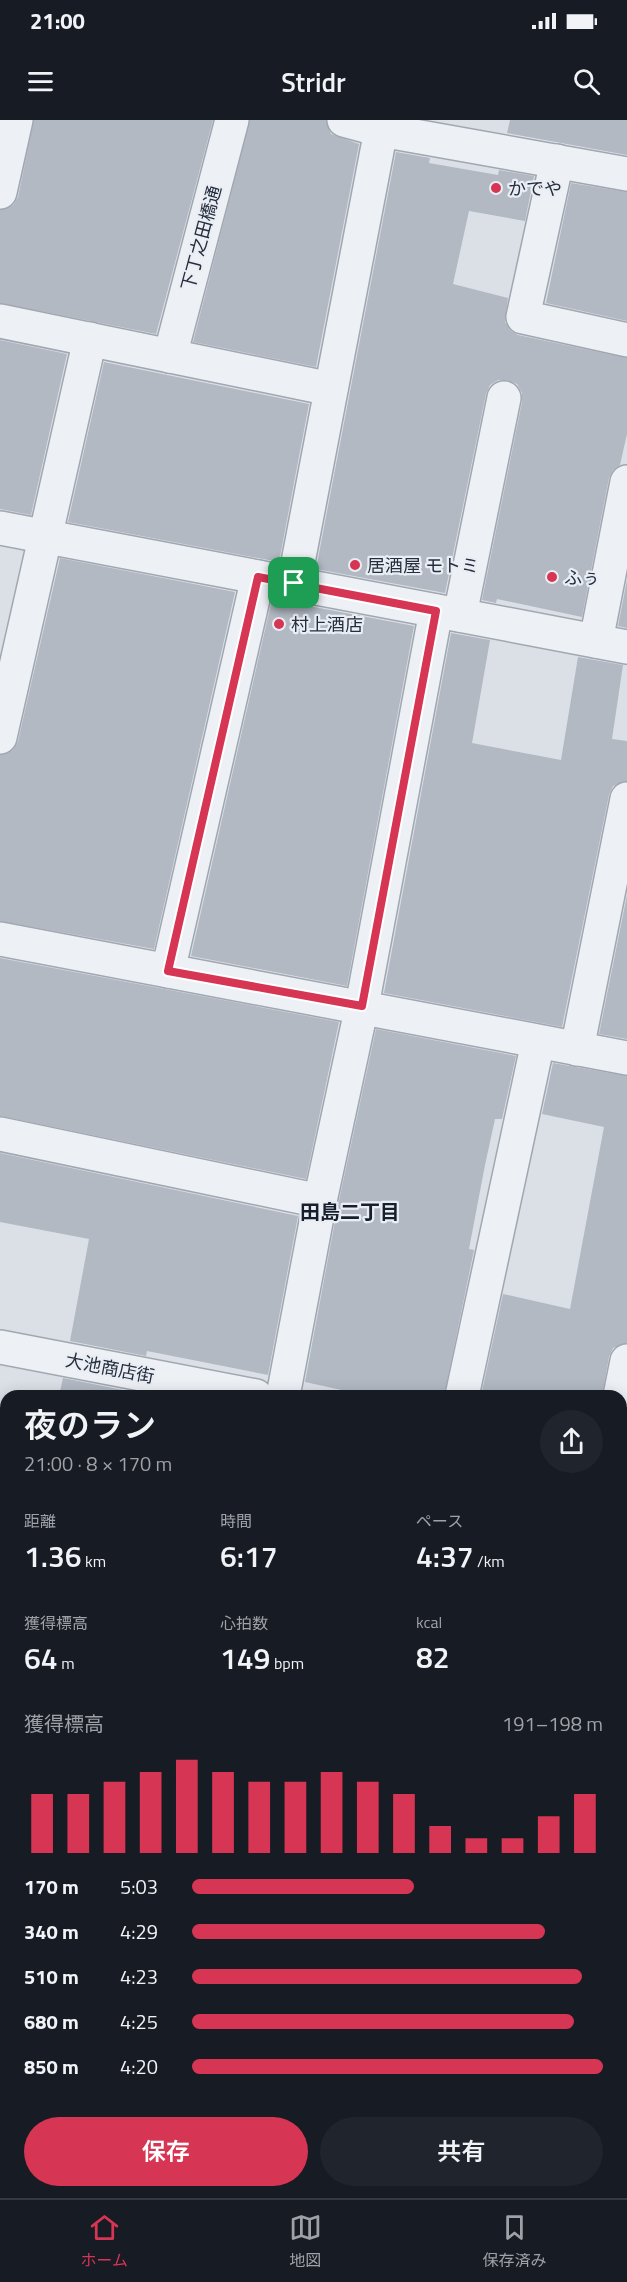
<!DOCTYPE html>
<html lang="ja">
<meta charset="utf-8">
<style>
:root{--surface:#171b24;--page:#20242c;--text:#f1f3f6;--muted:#9ea1a6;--line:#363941;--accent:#d63553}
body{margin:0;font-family:"Titillium Web","Noto Sans JP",sans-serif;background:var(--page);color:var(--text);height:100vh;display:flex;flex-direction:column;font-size:22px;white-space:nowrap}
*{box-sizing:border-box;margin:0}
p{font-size:20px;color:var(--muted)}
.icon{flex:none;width:33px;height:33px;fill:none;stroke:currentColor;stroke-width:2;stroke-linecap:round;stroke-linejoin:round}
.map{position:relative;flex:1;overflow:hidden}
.panel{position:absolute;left:0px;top:1270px;width:627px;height:808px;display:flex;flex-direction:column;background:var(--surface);border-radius:18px 18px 0 0;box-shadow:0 3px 15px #0003}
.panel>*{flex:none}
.pin{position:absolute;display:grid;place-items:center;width:51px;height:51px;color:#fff;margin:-26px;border-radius:12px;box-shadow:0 3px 9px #0006}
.round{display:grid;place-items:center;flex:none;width:63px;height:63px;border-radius:32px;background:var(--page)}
.headline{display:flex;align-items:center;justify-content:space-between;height:102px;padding:0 24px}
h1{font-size:33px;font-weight:600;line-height:45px}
.metrics{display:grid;grid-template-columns:repeat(3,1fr);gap:9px;height:102px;padding:6px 24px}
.metrics div{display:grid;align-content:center}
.metrics b{font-size:30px;font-weight:600}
.metrics small{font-size:16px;font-weight:400}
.metrics p{font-size:16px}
.chart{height:168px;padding:12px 24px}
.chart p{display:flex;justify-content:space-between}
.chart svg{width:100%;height:108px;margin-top:6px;stroke:var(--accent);stroke-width:6}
.button{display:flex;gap:12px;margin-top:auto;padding:12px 24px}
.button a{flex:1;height:69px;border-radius:36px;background:var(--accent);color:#fff;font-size:24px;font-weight:600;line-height:69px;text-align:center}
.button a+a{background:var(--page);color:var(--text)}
ul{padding:0 24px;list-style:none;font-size:20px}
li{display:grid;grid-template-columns:96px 72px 1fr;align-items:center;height:45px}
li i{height:15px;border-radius:8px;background:var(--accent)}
.status{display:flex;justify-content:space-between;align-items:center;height:42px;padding:0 30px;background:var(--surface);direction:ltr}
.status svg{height:16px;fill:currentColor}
header{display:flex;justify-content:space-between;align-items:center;height:78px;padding:0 24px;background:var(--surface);font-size:27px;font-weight:600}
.menu{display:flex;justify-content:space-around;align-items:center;height:84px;border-top:2px solid var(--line);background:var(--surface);font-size:16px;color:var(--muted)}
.menu a{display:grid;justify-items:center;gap:3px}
.menu .current{color:var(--accent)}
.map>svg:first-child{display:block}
.built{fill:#c8cfd8}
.building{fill:#b2b9c3}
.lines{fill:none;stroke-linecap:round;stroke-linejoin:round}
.minor-casing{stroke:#a0a7b0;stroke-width:36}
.primary-casing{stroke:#99a4b3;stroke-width:36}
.minor{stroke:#edf0f5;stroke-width:33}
.primary{stroke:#fff;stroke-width:33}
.route-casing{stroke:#fff;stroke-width:12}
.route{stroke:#d63553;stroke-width:8}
.poi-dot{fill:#d63553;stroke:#eaeef4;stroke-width:2}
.labels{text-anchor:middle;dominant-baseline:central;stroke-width:4.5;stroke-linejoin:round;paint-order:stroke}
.poi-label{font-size:18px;fill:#242e3d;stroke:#eaeef4;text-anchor:start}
.street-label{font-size:18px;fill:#242e3d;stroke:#eaeef4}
.neighbourhood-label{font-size:20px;font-weight:bold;fill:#171f2d;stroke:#eaeef4}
</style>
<div class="status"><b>21:00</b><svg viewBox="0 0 49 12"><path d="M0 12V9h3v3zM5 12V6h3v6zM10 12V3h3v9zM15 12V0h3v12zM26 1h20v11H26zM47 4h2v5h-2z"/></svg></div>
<header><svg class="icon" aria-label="menu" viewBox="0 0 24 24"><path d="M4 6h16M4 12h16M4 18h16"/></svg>Stridr<svg class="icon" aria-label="search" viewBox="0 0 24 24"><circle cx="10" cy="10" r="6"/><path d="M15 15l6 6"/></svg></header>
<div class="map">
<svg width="627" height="2078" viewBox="0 0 627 2078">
<rect width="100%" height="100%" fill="#dbe0e6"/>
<path class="built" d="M0,1754L6,1755V1972L0,1969Z"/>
<g class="building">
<path d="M34,0H213L156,214L0,183V90L13,85L18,77Z"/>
<path d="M250,0H326L331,14L359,24L316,247L193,222Z"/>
<path d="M510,0H627V35L507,13Z"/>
<path d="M396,32L430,38L429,43L498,55L499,50L534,56L525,101L469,91L453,164L508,178L505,202L510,210L518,215L627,238V314L620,345L613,350L609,358L582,497L497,479L496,483L482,480L522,282V273L517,264L507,260H498L490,265L486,274L445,473L316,449Z"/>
<path d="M571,63L627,72V201L546,183Z"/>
<path d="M0,220L67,234L31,395L0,389Z"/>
<path d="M104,242L309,284L279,442L68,402Z"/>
<path d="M60,438L235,472L154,829L0,801V635L13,630L18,621Z"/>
<path d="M627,460V508L618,506Z"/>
<path d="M272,479L414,506L347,866L191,836Z"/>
<path d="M451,513L490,520L472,623L561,640L578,537L623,545L612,619L627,621V661L613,666L609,675L562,907L384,873Z"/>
<path d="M627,775V919L599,914Z"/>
<path d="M0,838L339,902L306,1059L0,996Z"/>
<path d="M376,909L516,936L502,999H495L485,1045L469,1129L474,1130L444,1276H369L305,1262L338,1085Z"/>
<path d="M553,943L627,956V1223L613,1228L609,1237L602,1276H481L503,1174L570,1189L604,1007L542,994Z"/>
<path d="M0,1033L298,1096L268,1255L147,1231L146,1236L70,1221L89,1119L0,1102Z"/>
<path d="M63,1258L138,1273L137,1276H59Z"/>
</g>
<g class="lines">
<g class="minor-casing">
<g id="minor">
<path d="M344,0L381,10L627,54"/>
<path d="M557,41L523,197L627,220"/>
<path d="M0,72L16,0"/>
<path d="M0,201L331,269"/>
<path d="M170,236L232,0"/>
<path d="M0,408L627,527"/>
<path d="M294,463L381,10"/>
<path d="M460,495L504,278"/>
<path d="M596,521L627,362"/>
<path d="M0,617L90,219"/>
<path d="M0,819L627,938"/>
<path d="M168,851L258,457"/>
<path d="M577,929L627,679"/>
<path d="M0,1014L320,1081"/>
<path d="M0,1227L256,1276"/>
<path d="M283,1276L320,1081L362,886L436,491"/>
<path d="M462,1276L538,922"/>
<path d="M620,1276L627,1241"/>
<path d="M621,1346L627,1347"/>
<path d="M0,1630L6,1631"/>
<path d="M621,1751L627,1753"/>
<path d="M621,1805L627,1776"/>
<path d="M124,2078L125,2073"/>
<path d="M339,2078L342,2073"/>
<path d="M563,2078L565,2073"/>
</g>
</g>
<g class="primary-casing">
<g id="primary">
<path d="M0,2040L6,2043"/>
<path d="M81,2073L93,2078"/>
</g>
</g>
<use href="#minor" class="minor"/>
<use href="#primary" class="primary"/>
</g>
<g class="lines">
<g class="route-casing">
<path id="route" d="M258,457L436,491L362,886L168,851Z"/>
</g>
<use href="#route" class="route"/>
</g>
<g class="poi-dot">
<circle cx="496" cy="68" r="6"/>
<circle cx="355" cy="445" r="6"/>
<circle cx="552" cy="457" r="6"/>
<circle cx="279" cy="504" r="6"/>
</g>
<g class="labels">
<g class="poi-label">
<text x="508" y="68">かでや</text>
<text x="367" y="445">居酒屋 モトミ</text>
<text x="564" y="457">ふぅ</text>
<text x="291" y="504">村上酒店</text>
</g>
<g class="street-label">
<text transform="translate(201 118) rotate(-75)">下丁之田橋通</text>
<text transform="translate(110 1248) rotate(11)">大池商店街</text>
</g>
<g class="neighbourhood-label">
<text x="350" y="1091">田島二丁目</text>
</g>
</g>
</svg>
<div class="pin" style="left:294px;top:463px;background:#1e9e55"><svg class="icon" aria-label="arrive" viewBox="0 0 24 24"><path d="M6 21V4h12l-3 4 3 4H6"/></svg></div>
<section class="panel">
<div class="headline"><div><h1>夜のラン</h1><p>21:00 · 8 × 170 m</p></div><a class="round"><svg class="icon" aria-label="share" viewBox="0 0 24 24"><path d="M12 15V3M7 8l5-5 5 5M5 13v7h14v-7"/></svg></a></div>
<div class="metrics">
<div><p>距離</p><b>1.36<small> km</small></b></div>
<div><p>時間</p><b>6:17</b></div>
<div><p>ペース</p><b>4:37<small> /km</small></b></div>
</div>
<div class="metrics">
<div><p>獲得標高</p><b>64<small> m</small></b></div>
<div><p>心拍数</p><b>149<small> bpm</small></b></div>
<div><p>kcal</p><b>82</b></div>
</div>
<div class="chart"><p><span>獲得標高</span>191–198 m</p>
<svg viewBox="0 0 160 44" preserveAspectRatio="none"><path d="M5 44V20M15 44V20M25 44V15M35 44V11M45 44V6M55 44V11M65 44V15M75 44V15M85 44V11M95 44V15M105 44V20M115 44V33M125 44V38M135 44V38M145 44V29M155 44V20"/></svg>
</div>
<ul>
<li><b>170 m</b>5:03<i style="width:54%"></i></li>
<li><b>340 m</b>4:29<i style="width:86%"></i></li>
<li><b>510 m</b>4:23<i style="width:95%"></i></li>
<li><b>680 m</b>4:25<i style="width:93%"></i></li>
<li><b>850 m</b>4:20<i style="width:100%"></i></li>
</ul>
<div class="button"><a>保存</a><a>共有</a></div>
</section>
</div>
<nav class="menu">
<a class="current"><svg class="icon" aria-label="home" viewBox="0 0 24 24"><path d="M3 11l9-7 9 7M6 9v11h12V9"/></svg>ホーム</a>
<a><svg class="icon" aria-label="map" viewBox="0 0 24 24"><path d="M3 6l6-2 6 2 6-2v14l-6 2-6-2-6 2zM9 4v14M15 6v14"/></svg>地図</a>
<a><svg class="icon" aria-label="saved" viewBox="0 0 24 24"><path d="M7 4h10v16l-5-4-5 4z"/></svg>保存済み</a>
</nav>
